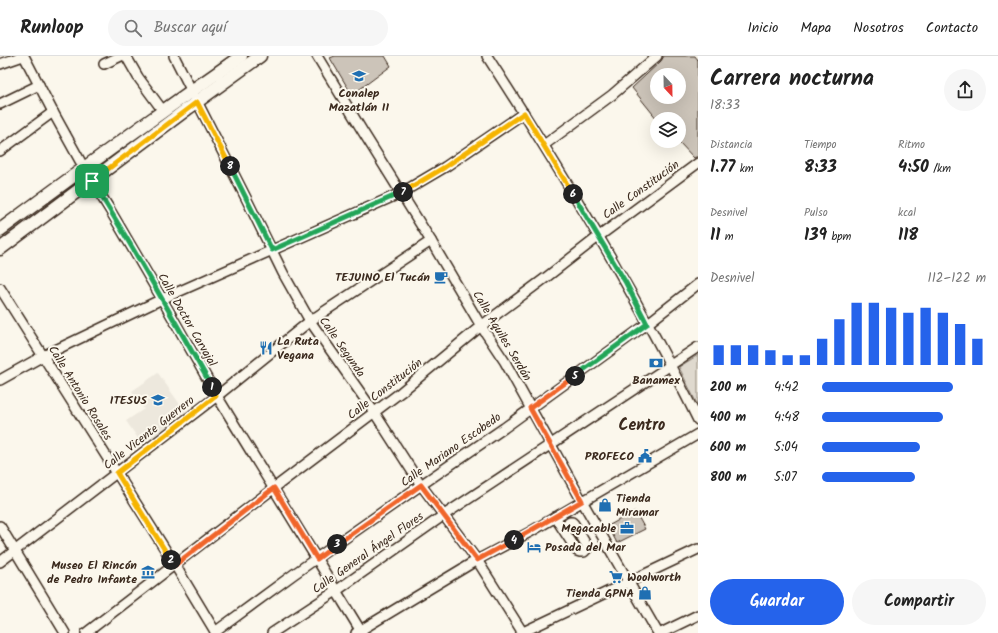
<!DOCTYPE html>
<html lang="es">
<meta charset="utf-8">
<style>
:root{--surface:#fff;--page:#f6f6f6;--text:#222;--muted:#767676;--line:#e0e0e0;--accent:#2563eb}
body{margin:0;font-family:Kalam,sans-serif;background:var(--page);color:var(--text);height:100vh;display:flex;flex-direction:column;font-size:15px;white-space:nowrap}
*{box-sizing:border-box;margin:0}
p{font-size:13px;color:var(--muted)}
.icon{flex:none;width:22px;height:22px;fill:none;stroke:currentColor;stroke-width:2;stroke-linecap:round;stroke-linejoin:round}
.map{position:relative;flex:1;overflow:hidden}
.panel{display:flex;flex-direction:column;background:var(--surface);width:300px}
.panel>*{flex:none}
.needle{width:26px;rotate:158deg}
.buttons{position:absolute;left:650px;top:12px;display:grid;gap:8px}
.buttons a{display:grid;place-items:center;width:36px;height:36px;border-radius:50%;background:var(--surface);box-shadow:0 4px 16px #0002;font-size:20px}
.pin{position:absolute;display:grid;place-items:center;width:34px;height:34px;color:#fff;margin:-17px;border-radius:8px;box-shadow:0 2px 6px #0006}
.km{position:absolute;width:20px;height:20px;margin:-10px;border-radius:50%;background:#222;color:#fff;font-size:11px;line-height:20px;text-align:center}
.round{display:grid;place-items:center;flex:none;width:42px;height:42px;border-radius:21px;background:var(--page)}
.overview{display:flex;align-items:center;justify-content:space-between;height:68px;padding:0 12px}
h1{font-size:22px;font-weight:800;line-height:30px}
.stats{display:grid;grid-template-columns:repeat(3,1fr);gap:6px;height:68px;padding:4px 12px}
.stats div{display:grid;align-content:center}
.stats b{font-size:17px;font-weight:800}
.stats small{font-size:11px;font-weight:400}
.stats p{font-size:11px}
.chart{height:112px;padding:8px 12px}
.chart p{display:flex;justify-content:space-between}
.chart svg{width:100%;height:72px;margin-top:4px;stroke:var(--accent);stroke-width:6}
.cta{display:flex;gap:8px;margin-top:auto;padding:8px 12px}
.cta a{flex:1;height:46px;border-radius:24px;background:var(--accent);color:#fff;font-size:16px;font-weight:800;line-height:46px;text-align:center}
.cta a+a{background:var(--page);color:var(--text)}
ul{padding:0 12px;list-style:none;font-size:13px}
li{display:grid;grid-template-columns:64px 48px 1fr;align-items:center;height:30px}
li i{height:10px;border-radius:5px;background:var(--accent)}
header{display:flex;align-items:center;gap:24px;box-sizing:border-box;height:56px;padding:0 20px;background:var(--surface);border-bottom:1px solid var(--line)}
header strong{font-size:19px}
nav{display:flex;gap:22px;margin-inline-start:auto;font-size:14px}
.search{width:280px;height:36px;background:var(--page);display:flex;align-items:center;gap:10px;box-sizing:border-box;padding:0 14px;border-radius:22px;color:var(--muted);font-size:15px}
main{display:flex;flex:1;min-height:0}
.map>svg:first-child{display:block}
.built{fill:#ede8dd}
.green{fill:#dfd9ce;stroke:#8d8276}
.building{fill:#ccc4b9;stroke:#3b2a1e;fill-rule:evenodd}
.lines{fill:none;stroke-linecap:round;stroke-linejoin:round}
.minor-casing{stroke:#3b2a1e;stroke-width:12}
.major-casing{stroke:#3b2a1e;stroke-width:15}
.minor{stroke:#fbf7ec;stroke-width:9}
.major{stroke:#fbf7ec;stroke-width:12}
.split-1-casing{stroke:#fff;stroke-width:8}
.split-2-casing{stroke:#fff;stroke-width:8}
.split-3-casing{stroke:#fff;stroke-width:8}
.split-4-casing{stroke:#fff;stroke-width:8}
.split-5-casing{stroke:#fff;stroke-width:8}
.split-6-casing{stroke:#fff;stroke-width:8}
.split-7-casing{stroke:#fff;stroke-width:8}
.split-8-casing{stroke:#fff;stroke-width:8}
.split-9-casing{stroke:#fff;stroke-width:8}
.split-1{stroke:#22a559;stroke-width:5}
.split-2{stroke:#f5b400;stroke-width:5}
.split-3{stroke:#f0652b;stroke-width:5}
.split-4{stroke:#f0652b;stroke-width:5}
.split-5{stroke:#f0652b;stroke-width:5}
.split-6{stroke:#22a559;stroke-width:5}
.split-7{stroke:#f5b400;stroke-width:5}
.split-8{stroke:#22a559;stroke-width:5}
.split-9{stroke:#f5b400;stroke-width:5}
.labels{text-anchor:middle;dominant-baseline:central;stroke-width:4;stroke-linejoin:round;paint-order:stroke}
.poi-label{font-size:12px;font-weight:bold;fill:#3b2a1e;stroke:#fbf7ec;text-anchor:end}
.street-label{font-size:12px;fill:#3b2a1e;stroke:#fbf7ec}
.district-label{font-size:16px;font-weight:bold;fill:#3b2a1e;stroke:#fbf7ec}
</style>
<header>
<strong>Runloop</strong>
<div class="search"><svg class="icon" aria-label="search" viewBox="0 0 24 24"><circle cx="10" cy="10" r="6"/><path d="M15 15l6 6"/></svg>Buscar aquí</div>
<nav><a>Inicio</a><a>Mapa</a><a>Nosotros</a><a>Contacto</a></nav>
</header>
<main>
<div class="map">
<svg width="698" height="577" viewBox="0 0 698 577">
<rect width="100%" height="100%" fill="#fbf7ec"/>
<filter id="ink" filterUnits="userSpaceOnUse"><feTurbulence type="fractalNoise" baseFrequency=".025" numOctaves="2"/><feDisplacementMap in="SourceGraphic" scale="8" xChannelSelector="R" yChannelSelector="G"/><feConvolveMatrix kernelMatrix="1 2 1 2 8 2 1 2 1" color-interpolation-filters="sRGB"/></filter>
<g filter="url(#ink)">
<path class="built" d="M158,317L186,357L142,388L126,365L144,353L132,335Z"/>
<g class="green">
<path d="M75,128L79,131L0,188V181Z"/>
<path d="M698,299V350L679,311Z"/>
</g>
<g class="building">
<path d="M335,0H385L391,10L352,39L330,2Z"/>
<path d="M664,0H695L698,4V100L694,102L679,86V63H657L632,32L661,5ZM657,19H679V41H657Z"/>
<path d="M635,455L645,473L617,487L608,470Z"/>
</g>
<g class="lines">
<g class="minor-casing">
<g id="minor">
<path d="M24,0L53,56L84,112L110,154L162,243L217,340L362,577"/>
<path d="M126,0L138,21L163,55"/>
<path d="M174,0L246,142L283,217L310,265L374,356L421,429L477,504L523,577"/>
<path d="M317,0L363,76L431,185L481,270L505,306L582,445L658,577"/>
<path d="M487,0C563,118 636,238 698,364"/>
<path d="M0,8L23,0"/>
<path d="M104,8L121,0"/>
<path d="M0,48L39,29"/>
<path d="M544,89L612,39L657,0"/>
<path d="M0,95L53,56"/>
<path d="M0,232L175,509L216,577"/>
<path d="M0,324L43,300L162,243L401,137L445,111L524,57"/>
<path d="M555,461L577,495L580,496H584L587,493V490L574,468L572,466H570L563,471"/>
<path d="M0,470L65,577"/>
<path d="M0,506L217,340L310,265L431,185"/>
<path d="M215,576L294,518L421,429L504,372L647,268L698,228"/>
<path d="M86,577L274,432L401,336L481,270L548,220L598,181L698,107"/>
<path d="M272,577L336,535L444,459L698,291"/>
<path d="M356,577L477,504L530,476L698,378"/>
<path d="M521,577L698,493"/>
<path d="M661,577L698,559"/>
</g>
</g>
<g class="major-casing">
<g id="major">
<path d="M0,174C54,134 107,95 162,56C188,37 215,19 241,0"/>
<path d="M0,193L187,53L260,0"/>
</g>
</g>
<use href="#minor" class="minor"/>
<use href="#major" class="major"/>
</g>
</g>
<g class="lines" filter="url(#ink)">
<g class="split-1-casing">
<path id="split-1" d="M92,125C134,192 173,262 212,331"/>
</g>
<g class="split-2-casing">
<path id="split-2" d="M171,504L117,417L216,340L212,331"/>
</g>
<g class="split-3-casing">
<path id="split-3" d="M171,504L175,509L274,432L317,503L337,488"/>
</g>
<g class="split-4-casing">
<path id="split-4" d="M337,488L421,429L477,504L514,484"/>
</g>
<g class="split-5-casing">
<path id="split-5" d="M514,484L582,445L530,352L575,320"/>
</g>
<g class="split-6-casing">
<path id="split-6" d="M573,138L626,227L647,268L575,320"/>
</g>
<g class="split-7-casing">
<path id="split-7" d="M403,136L445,111L524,57L573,138"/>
</g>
<g class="split-8-casing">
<path id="split-8" d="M230,110L272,194L403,136"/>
</g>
<g class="split-9-casing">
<path id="split-9" d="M92,125L197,46L230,110"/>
</g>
<use href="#split-1" class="split-1"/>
<use href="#split-2" class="split-2"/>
<use href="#split-3" class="split-3"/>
<use href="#split-4" class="split-4"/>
<use href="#split-5" class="split-5"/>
<use href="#split-6" class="split-6"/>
<use href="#split-7" class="split-7"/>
<use href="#split-8" class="split-8"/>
<use href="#split-9" class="split-9"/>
</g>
<defs>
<g id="university-bare" transform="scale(1.08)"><path d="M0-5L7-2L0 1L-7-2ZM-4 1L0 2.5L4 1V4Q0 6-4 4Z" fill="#1f6fb2" stroke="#fbf7ec" stroke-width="2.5" paint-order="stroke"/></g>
<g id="cafe-bare" transform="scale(1.08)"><path d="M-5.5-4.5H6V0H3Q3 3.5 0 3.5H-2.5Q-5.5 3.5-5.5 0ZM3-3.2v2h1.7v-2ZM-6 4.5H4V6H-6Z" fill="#1f6fb2" stroke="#fbf7ec" stroke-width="2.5" paint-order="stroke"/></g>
<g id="restaurant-bare" transform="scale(1.08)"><path d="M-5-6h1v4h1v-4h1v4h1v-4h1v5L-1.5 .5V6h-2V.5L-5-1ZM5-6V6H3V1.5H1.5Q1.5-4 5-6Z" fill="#1f6fb2" stroke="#fbf7ec" stroke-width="2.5" paint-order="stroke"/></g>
<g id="bank-bare" transform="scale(1.08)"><path d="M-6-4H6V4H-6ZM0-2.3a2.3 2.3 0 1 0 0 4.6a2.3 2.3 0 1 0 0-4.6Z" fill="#1f6fb2" stroke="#fbf7ec" stroke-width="2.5" paint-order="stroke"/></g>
<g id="civic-bare" transform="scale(1.08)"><path d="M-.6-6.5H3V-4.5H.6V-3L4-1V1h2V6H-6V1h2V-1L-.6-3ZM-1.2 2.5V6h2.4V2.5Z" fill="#1f6fb2" stroke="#fbf7ec" stroke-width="2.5" paint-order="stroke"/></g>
<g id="shop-bare" transform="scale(1.08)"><path d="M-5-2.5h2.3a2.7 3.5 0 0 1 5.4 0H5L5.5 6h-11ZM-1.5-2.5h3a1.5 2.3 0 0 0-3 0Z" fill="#1f6fb2" stroke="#fbf7ec" stroke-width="2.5" paint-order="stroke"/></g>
<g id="office-bare" transform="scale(1.08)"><path d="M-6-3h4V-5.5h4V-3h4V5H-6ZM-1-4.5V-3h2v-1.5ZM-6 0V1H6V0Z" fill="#1f6fb2" stroke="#fbf7ec" stroke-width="2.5" paint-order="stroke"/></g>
<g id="hotel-bare" transform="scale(1.08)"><path d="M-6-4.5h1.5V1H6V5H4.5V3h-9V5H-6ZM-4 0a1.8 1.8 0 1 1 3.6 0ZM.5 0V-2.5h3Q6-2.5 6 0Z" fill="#1f6fb2" stroke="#fbf7ec" stroke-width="2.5" paint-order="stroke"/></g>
<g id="museum-bare" transform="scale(1.08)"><path d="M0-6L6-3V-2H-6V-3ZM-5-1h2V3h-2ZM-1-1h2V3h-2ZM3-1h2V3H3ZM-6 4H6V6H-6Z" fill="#1f6fb2" stroke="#fbf7ec" stroke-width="2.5" paint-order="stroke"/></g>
<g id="supermarket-bare" transform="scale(1.08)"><path d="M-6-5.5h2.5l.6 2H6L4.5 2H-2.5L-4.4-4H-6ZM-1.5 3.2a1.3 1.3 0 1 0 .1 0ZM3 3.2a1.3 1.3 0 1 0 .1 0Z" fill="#1f6fb2" stroke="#fbf7ec" stroke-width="2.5" paint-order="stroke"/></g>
</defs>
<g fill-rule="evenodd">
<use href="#university-bare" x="359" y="20"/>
<use href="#cafe-bare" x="441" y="221"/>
<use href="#restaurant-bare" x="266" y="292"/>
<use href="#bank-bare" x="656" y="307"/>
<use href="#university-bare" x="158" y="344"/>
<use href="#civic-bare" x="645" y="400"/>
<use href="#shop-bare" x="605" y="449"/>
<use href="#office-bare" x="627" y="472"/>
<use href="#hotel-bare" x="534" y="491"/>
<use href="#museum-bare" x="148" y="516"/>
<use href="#supermarket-bare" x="616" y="521"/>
<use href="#shop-bare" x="645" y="537"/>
</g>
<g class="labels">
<g class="poi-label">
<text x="359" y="37" text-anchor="middle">Conalep<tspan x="359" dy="14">Mazatlán II</tspan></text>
<text x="430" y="221">TEJUINO El Tucán</text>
<text x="277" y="285" text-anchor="start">La Ruta<tspan x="277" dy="14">Vegana</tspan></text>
<text x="656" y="324" text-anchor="middle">Banamex</text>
<text x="147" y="344">ITESUS</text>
<text x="634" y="400">PROFECO</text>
<text x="616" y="442" text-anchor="start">Tienda<tspan x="616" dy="14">Miramar</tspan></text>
<text x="616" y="472">Megacable</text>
<text x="545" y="491" text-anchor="start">Posada del Mar</text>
<text x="137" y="509">Museo El Rincón<tspan x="137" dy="14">de Pedro Infante</tspan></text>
<text x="627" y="521" text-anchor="start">Woolworth</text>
<text x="634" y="537">Tienda GPNA</text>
</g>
<g class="street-label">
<text transform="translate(641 134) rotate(-36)">Calle Constitución</text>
<text transform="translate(187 264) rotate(60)">Calle Doctor Carvajal</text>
<text transform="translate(502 280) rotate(59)">Calle Aquiles Serdán</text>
<text transform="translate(342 291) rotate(55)">Calle Segunda</text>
<text transform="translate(385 333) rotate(-38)">Calle Constitución</text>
<text transform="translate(80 337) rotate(58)">Calle Antonio Rosales</text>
<text transform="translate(149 377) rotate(-38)">Calle Vicente Guerrero</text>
<text transform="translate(451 394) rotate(-35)">Calle Mariano Escobedo</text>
<text transform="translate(368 497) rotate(-35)">Calle General Ángel Flores</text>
</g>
<g class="district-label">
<text x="642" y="369">Centro</text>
</g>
</g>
</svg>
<div class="buttons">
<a><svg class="needle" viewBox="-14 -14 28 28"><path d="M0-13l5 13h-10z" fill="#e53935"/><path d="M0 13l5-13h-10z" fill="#767676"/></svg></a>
<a><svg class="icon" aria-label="layers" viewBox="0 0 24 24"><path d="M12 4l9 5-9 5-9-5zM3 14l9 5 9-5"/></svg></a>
</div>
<div class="pin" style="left:92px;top:125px;background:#1e9e55"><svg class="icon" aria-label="arrive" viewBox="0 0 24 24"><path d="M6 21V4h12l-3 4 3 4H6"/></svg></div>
<b class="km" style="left:212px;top:331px">1</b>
<b class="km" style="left:171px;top:504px">2</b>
<b class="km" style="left:337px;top:488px">3</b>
<b class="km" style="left:514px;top:484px">4</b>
<b class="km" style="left:575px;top:320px">5</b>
<b class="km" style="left:573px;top:138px">6</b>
<b class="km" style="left:403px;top:136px">7</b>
<b class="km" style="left:230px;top:110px">8</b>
</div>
<section class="panel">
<div class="overview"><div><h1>Carrera nocturna</h1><p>18:33</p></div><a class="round"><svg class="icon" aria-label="share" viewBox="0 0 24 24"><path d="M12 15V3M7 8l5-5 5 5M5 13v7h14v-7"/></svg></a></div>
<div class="stats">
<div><p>Distancia</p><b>1.77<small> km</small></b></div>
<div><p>Tiempo</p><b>8:33</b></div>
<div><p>Ritmo</p><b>4:50<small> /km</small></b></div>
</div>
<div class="stats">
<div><p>Desnivel</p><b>11<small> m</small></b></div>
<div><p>Pulso</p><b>139<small> bpm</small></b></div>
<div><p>kcal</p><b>118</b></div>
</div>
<div class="chart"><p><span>Desnivel</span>112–122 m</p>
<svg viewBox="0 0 160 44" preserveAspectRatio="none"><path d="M5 44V32M15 44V32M25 44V32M35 44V35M45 44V38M55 44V38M65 44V28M75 44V16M85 44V6M95 44V6M105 44V9M115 44V12M125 44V9M135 44V12M145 44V19M155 44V28"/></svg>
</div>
<ul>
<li><b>200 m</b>4:42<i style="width:80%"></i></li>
<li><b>400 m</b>4:48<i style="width:74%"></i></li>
<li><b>600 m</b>5:04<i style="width:60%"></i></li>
<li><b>800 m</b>5:07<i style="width:57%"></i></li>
</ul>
<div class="cta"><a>Guardar</a><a>Compartir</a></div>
</section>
</main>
